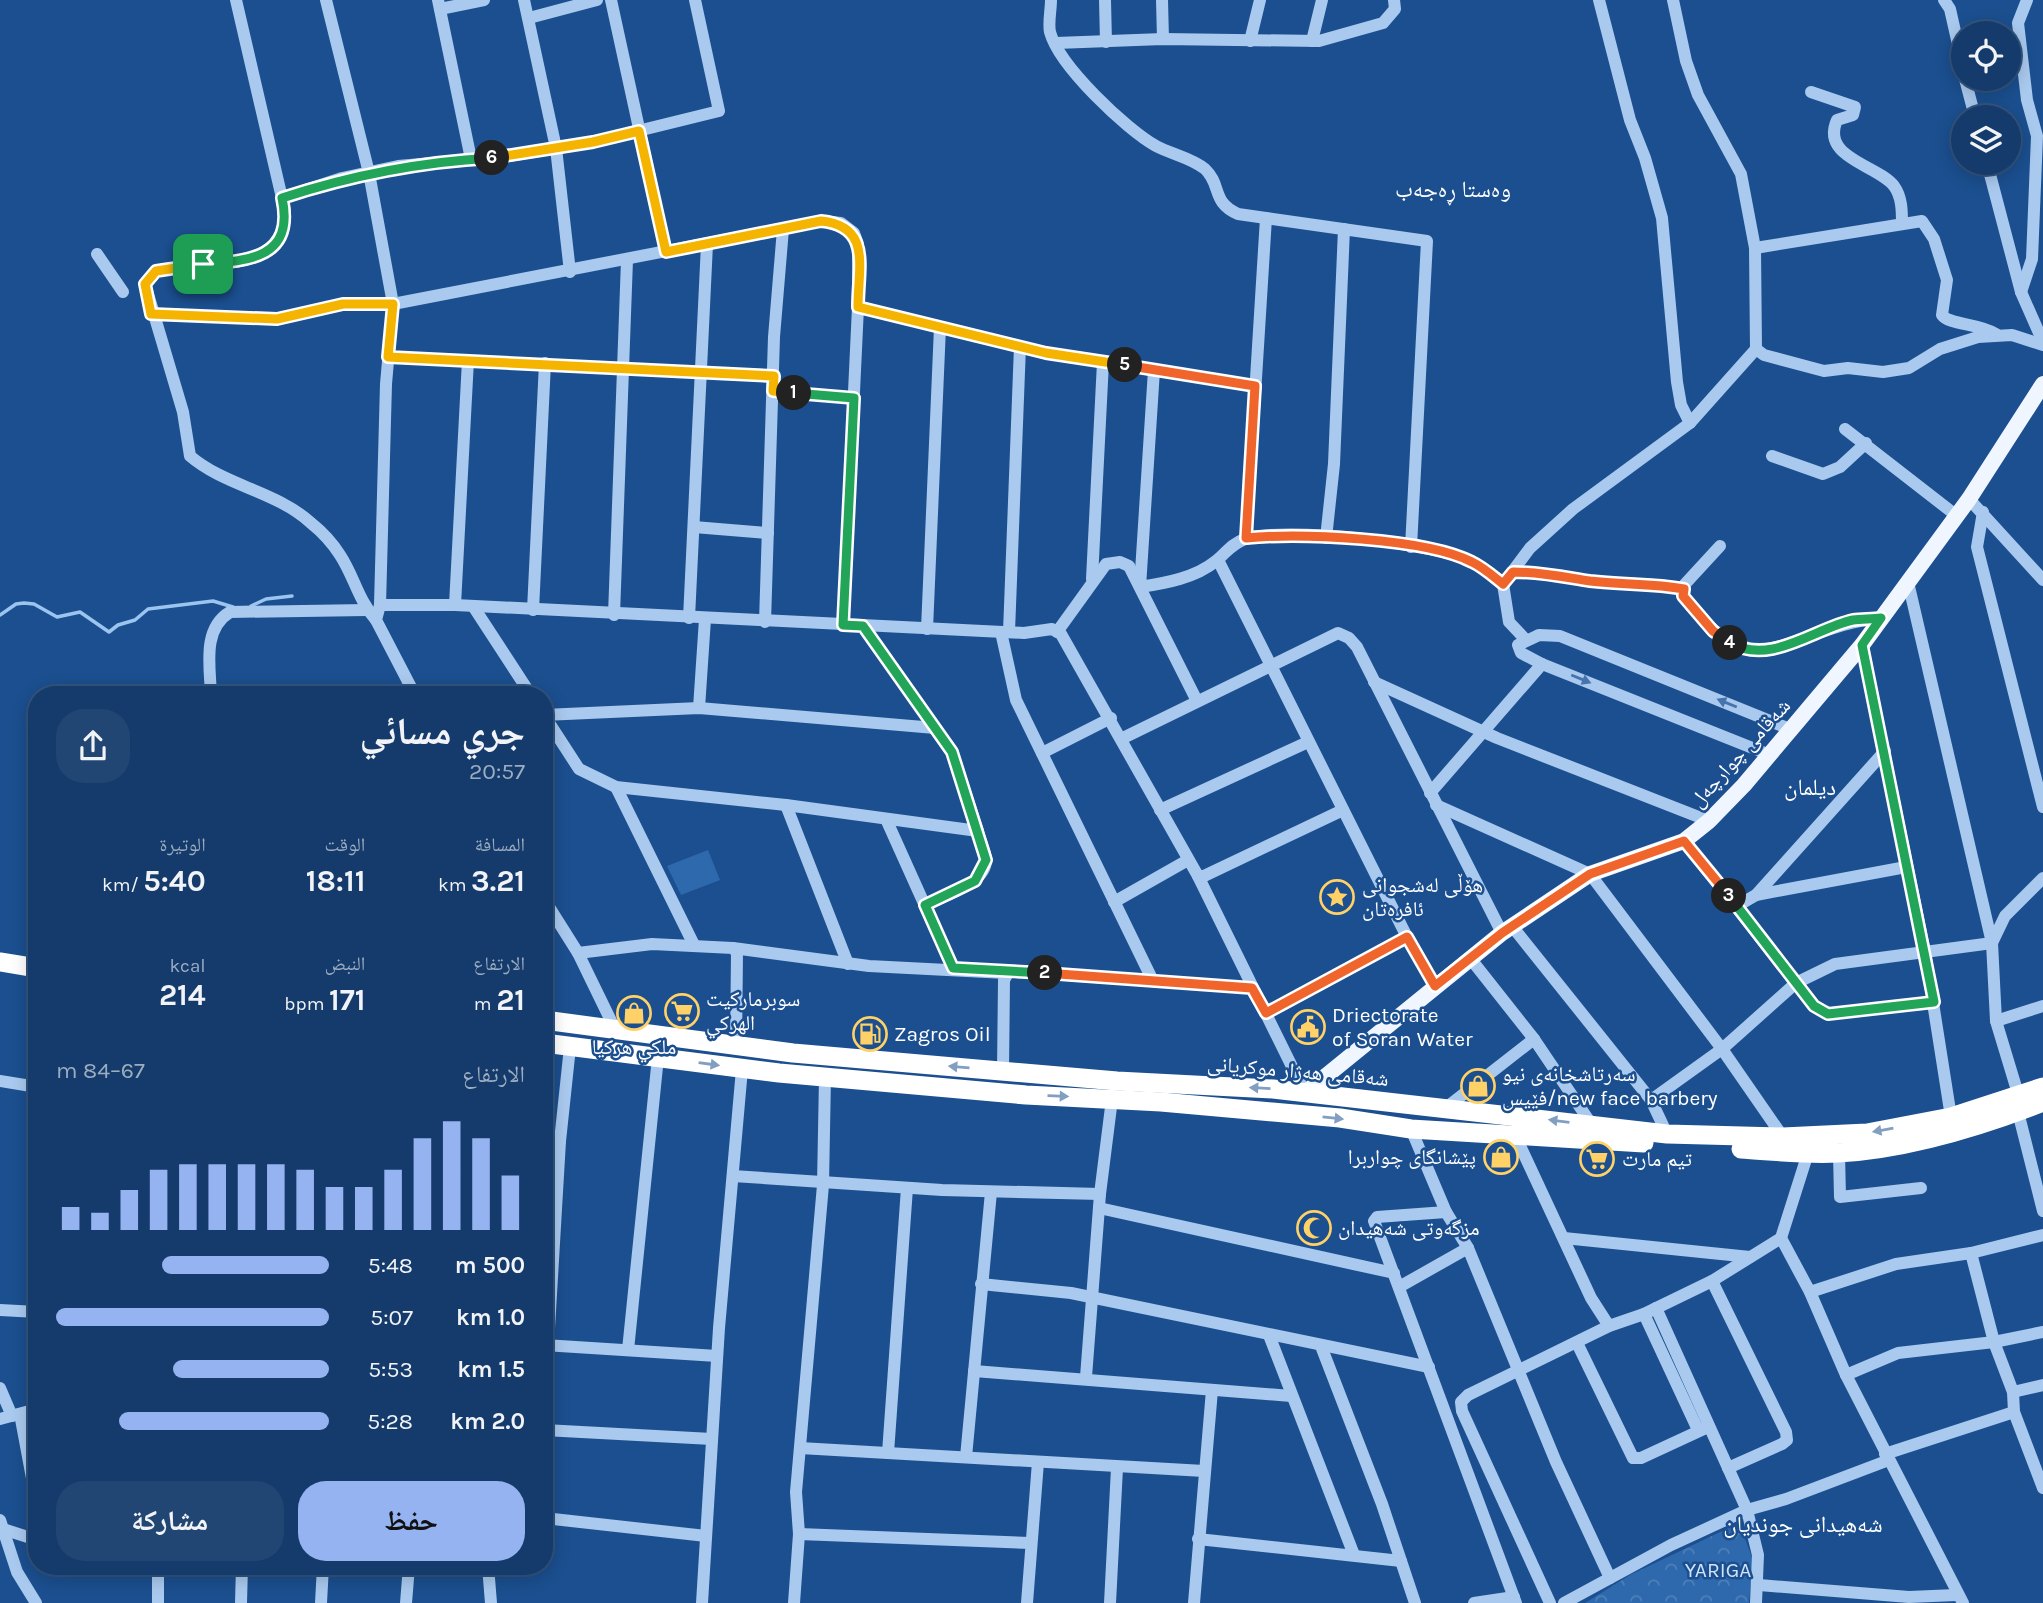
<!DOCTYPE html>
<html lang="ar">
<meta charset="utf-8">
<style>
:root{--surface:#143b6b;--page:#214673;--text:#f1f3f6;--muted:#9dadc1;--line:#33557e;--accent:#95b2f1}
body{margin:0;font-family:Karla,"Noto Naskh Arabic",sans-serif;background:var(--page);color:var(--text);direction:rtl;height:100vh;display:flex;flex-direction:column;font-size:26px;white-space:nowrap}
*{box-sizing:border-box;margin:0}
p{font-size:23px;color:var(--muted)}
.icon{flex:none;width:38px;height:38px;fill:none;stroke:currentColor;stroke-width:2;stroke-linecap:round;stroke-linejoin:round}
.map{position:relative;flex:1;overflow:hidden;direction:ltr}
.details{position:absolute;left:28px;top:686px;width:525px;height:889px;display:flex;flex-direction:column;background:var(--surface);border-radius:28px;box-shadow:0 4px 18px #0003,0 0 0 2px var(--line);direction:rtl}
.details>*{flex:none}
.controls{position:absolute;left:1951px;top:21px;display:grid;gap:14px}
.controls a{display:grid;place-items:center;width:70px;height:70px;border-radius:50%;background:var(--surface);box-shadow:0 4px 18px #0003,0 0 0 2px var(--line);font-size:35px}
.pin{position:absolute;display:grid;place-items:center;width:60px;height:60px;color:#fff;margin:-30px;border-radius:14px;box-shadow:0 4px 10px #0006}
.km{position:absolute;width:35px;height:35px;margin:-18px;border-radius:50%;background:#222;color:#fff;font-size:19px;line-height:35px;text-align:center}
.round{display:grid;place-items:center;flex:none;width:74px;height:74px;border-radius:28px;background:var(--page)}
.head{display:flex;align-items:center;justify-content:space-between;height:119px;padding:0 28px}
h1{font-size:38px;font-weight:700;line-height:52px}
.metrics{display:grid;grid-template-columns:repeat(3,1fr);gap:10px;height:119px;padding:7px 28px}
.metrics div{display:grid;align-content:center}
.metrics b{font-size:30px;font-weight:700}
.metrics small{font-size:19px;font-weight:400}
.metrics p{font-size:19px}
.chart{height:196px;padding:14px 28px}
.chart p{display:flex;justify-content:space-between}
.chart svg{width:100%;height:126px;margin-top:7px;stroke:var(--accent);stroke-width:6}
.primary-button{display:flex;gap:14px;margin-top:auto;padding:14px 28px}
.primary-button a{flex:1;height:80px;border-radius:28px;background:var(--accent);color:#111;font-size:28px;font-weight:700;line-height:80px;text-align:center}
.primary-button a+a{background:var(--page);color:var(--text)}
ul{padding:0 28px;list-style:none;font-size:23px}
li{display:grid;grid-template-columns:112px 84px 1fr;align-items:center;height:52px}
li i{height:18px;border-radius:9px;background:var(--accent)}
.map>svg:first-child{display:block}
.park{fill:url(#park-crowns)}
.pitch{fill:#2e69ad}
.lines{fill:none;stroke-linecap:round;stroke-linejoin:round}
.stream{stroke:#9cc4f0;stroke-width:3.5}
.minor{stroke:#a9c9ee;stroke-width:12}
.major{stroke:#f0f6ff;stroke-width:16}
.highway{stroke:#fff;stroke-width:19}
.oneway{fill:#4674ac}
.oneway2{fill:#829ec1}
.split-1-casing{stroke:#fff;stroke-width:14}
.split-2-casing{stroke:#fff;stroke-width:14}
.split-3-casing{stroke:#fff;stroke-width:14}
.split-4-casing{stroke:#fff;stroke-width:14}
.split-5-casing{stroke:#fff;stroke-width:14}
.split-6-casing{stroke:#fff;stroke-width:14}
.split-7-casing{stroke:#fff;stroke-width:14}
.split-1{stroke:#f5b400;stroke-width:9}
.split-2{stroke:#22a559;stroke-width:9}
.split-3{stroke:#f0652b;stroke-width:9}
.split-4{stroke:#22a559;stroke-width:9}
.split-5{stroke:#f0652b;stroke-width:9}
.split-6{stroke:#f5b400;stroke-width:9}
.split-7{stroke:#22a559;stroke-width:9}
.labels{text-anchor:middle;dominant-baseline:central;stroke-width:5;stroke-linejoin:round;paint-order:stroke}
.street-label{font-size:21px;fill:#fff;stroke:#1b4f8f}
.poi-label{font-size:21px;fill:#fff;stroke:#1b4f8f;text-anchor:start}
.park-label{font-size:21px;fill:#cfe3fa;stroke:#1b4f8f}
.neighbourhood-label{font-size:23px;fill:#fff;stroke:#1b4f8f}
</style>
<div class="map">
<svg width="2043" height="1603" viewBox="0 0 2043 1603">
<defs>
<pattern id="park-crowns" width="20" height="18" patternUnits="userSpaceOnUse" patternTransform="scale(1.75)"><rect width="20" height="18" fill="#2e69ad"/><path d="M2 6a3 3 0 1 1 6 0M12 15a3 3 0 1 1 6 0" fill="none" stroke="#4d80b9"/></pattern>
</defs>
<rect width="100%" height="100%" fill="#1b4f8f"/>
<path class="park" d="M1739,1523L1753,1560L1749,1603H1585L1630,1575Z"/>
<path class="pitch" d="M708,850L720,880L681,895L667,866Z"/>
<g class="lines">
<g class="stream">
<path d="M251,606L266,599L292,596"/>
<path d="M0,615L16,604L24,603L34,604L57,617L80,612L109,632L118,625L135,620L148,609L213,601L233,607"/>
</g>
<g class="minor">
<path d="M236,0L285,211C285,278 200,259 156,271L145,284L183,412L190,456C225,486 276,491 311,523C321,531 333,544 340,555C354,576 358,600 376,620"/>
<path d="M326,0L369,173L393,304L386,384L380,605L376,620L415,695"/>
<path d="M438,0L471,159"/>
<path d="M524,0L556,148L570,272"/>
<path d="M611,0L666,252"/>
<path d="M1051,0C1051,10 1048,23 1050,32C1059,66 1126,129 1156,146C1171,154 1192,158 1205,169C1222,185 1211,202 1238,214L1427,241L1411,547"/>
<path d="M1105,0L1106,42"/>
<path d="M1162,0L1163,39"/>
<path d="M1599,0L1630,120L1645,158L1662,218L1677,382L1681,405L1690,423"/>
<path d="M1673,0L1686,61L1698,95L1741,174L1755,248L1756,349L1764,355L1824,371L1848,368L1883,372L1909,368L1940,349L1978,337L2012,335L2043,345"/>
<path d="M1944,0L1950,9L1964,71"/>
<path d="M440,9L484,0"/>
<path d="M529,18L597,0"/>
<path d="M1250,41L1260,0"/>
<path d="M1312,41L1322,0"/>
<path d="M1056,43L1163,39L1319,41L1383,23L1395,9L1394,0"/>
<path d="M1965,79L1975,117"/>
<path d="M1811,92L1855,107L1853,115L1837,120C1820,158 1878,165 1894,186C1902,197 1902,211 1902,224"/>
<path d="M1987,163L2021,292L2043,342"/>
<path d="M282,198L342,178L398,166L503,157L593,142L719,111L695,0"/>
<path d="M1755,248L1922,221L1934,239L1947,280L1942,315C1949,325 1979,323 1996,334"/>
<path d="M97,254L123,292"/>
<path d="M2021,292L2032,259L2037,136L2027,100L2018,23L2027,0"/>
<path d="M858,307L1047,353L1255,386"/>
<path d="M151,314L277,319L343,304H393L821,221L841,223L854,233L858,244V307L843,625"/>
<path d="M388,357L773,376"/>
<path d="M1154,370L1140,587C1166,583 1195,578 1216,561C1226,553 1231,544 1245,539C1283,526 1437,543 1473,562C1484,568 1494,577 1503,584L1509,622L1525,639"/>
<path d="M773,391L854,398"/>
<path d="M1845,429L1957,516"/>
<path d="M1772,456L1823,474L1840,467L1866,443"/>
<path d="M1969,499L2043,580"/>
<path d="M1983,512L1977,547L2043,807"/>
<path d="M694,527L768,533"/>
<path d="M1326,538L1334,464L1344,229"/>
<path d="M1246,539L1266,218"/>
<path d="M1720,546L1685,584L1683,596C1757,696 1791,625 1881,618"/>
<path d="M1218,560L1407,937L1435,986"/>
<path d="M1513,572C1540,572 1564,577 1590,581C1622,585 1653,582 1684,589"/>
<path d="M1092,579L1103,362"/>
<path d="M1908,582L1992,943L1996,1021L2019,1097"/>
<path d="M1503,584L1530,548L1573,509L1690,423L1756,349"/>
<path d="M380,605H455L1024,633L1052,629L1061,634L1198,876H1204L1343,810"/>
<path d="M455,605L468,360"/>
<path d="M473,606L531,695"/>
<path d="M533,610L545,363"/>
<path d="M614,615L627,260"/>
<path d="M689,618L707,244"/>
<path d="M765,622L774,337L783,229"/>
<path d="M927,629L940,327"/>
<path d="M1001,632L1016,700L1153,981"/>
<path d="M1009,632L1020,346"/>
<path d="M1057,632L1106,564L1120,562L1129,566L1197,701"/>
<path d="M1862,645L1925,952L1951,1117"/>
<path d="M1374,682L1497,738L1709,821"/>
<path d="M211,695C210,666 202,629 230,612L367,610"/>
<path d="M344,695L412,689"/>
<path d="M699,708L705,619"/>
<path d="M544,715L579,769L616,787L786,805L978,831L952,752L863,626"/>
<path d="M544,715L699,708L935,728"/>
<path d="M1123,738L1338,633L1349,638L1357,647L1502,933"/>
<path d="M1042,753L1111,718"/>
<path d="M1770,755L1542,664L1521,653L1518,645L1539,635L1560,636L1790,729"/>
<path d="M616,787L694,945"/>
<path d="M1430,793L1542,664"/>
<path d="M786,805L848,964"/>
<path d="M1436,805L1590,874L1722,1049L1783,1137"/>
<path d="M1160,810L1308,742"/>
<path d="M886,819L953,968"/>
<path d="M1684,841L1814,1006L1828,1014L1934,1002"/>
<path d="M1198,876L1305,1093"/>
<path d="M1756,895L1885,751"/>
<path d="M544,899L578,953L614,1027"/>
<path d="M1114,902L1188,860"/>
<path d="M925,905C943,896 987,884 986,859C985,850 980,840 978,831"/>
<path d="M1737,906L1756,895L1906,867"/>
<path d="M1512,926L1651,1100L1667,1134"/>
<path d="M733,948L869,966L1006,973"/>
<path d="M578,953L652,944L733,948L737,953L736,1047"/>
<path d="M1470,958L1534,1039L1592,1125"/>
<path d="M1266,1013L1407,937"/>
<path d="M1996,1021L2043,1006"/>
<path d="M1003,1071L1004,980L1009,971L1252,988"/>
<path d="M0,1081L37,1087"/>
<path d="M1651,1100L1722,1049L1796,983L1835,964L1992,943L2005,916L2043,878"/>
<path d="M1447,1107L1534,1039"/>
<path d="M2018,1112L2043,1211"/>
<path d="M1411,1129L1446,1212L1468,1248L1556,1462L1610,1578"/>
<path d="M1515,1135L1591,1298L1609,1326"/>
<path d="M544,1140L560,1141"/>
<path d="M1839,1153L1840,1197L1921,1188"/>
<path d="M733,1176L942,1190L1100,1194"/>
<path d="M1099,1208L1394,1273"/>
<path d="M1446,1212L1377,1217L1374,1221L1516,1603"/>
<path d="M1564,1238L1750,1257"/>
<path d="M1781,1238L1810,1292L1846,1375L1963,1603"/>
<path d="M1971,1253L1994,1342L2013,1392L2014,1412L2043,1488"/>
<path d="M1712,1281L1786,1432L1787,1440L1782,1444L1728,1468"/>
<path d="M981,1284L1071,1293L1429,1367"/>
<path d="M1399,1287L1468,1248"/>
<path d="M1810,1292L1896,1264L1971,1253L2043,1235"/>
<path d="M1656,1308L1747,1510L1758,1555L1756,1603"/>
<path d="M0,1310L37,1312"/>
<path d="M1644,1314L1698,1430"/>
<path d="M1269,1335L1354,1555"/>
<path d="M1577,1343L1633,1458H1641L1708,1427"/>
<path d="M544,1345L717,1356"/>
<path d="M548,1345L560,1141L570,1047"/>
<path d="M1321,1346L1382,1504L1415,1603"/>
<path d="M628,1350L658,1057"/>
<path d="M974,1371L1291,1396"/>
<path d="M1846,1375L1898,1353L1994,1342L2043,1332"/>
<path d="M1086,1377L1100,1194L1112,1099"/>
<path d="M0,1388L12,1416"/>
<path d="M2013,1392L2043,1385"/>
<path d="M20,1414L37,1505"/>
<path d="M0,1419L37,1409"/>
<path d="M544,1430L712,1439"/>
<path d="M800,1448L1204,1471"/>
<path d="M888,1453L907,1188"/>
<path d="M1885,1454L2014,1412"/>
<path d="M966,1457L991,1192"/>
<path d="M544,1518L706,1536"/>
<path d="M0,1520L3,1529L37,1540"/>
<path d="M3,1529L17,1572L36,1603"/>
<path d="M799,1534L1031,1543"/>
<path d="M1198,1539L1401,1561"/>
<path d="M158,1566V1603"/>
<path d="M488,1566L491,1603"/>
<path d="M1759,1585L1909,1597L1956,1595"/>
<path d="M241,1603L242,1566"/>
<path d="M321,1603L323,1566"/>
<path d="M406,1603L409,1566"/>
<path d="M702,1603L719,1328L742,1069"/>
<path d="M794,1603L799,1534L796,1492L823,1185L825,1077"/>
<path d="M1027,1603L1038,1462"/>
<path d="M1110,1603L1117,1468"/>
<path d="M1194,1603L1212,1390"/>
<path d="M1474,1603L1514,1597"/>
<path d="M1550,1603L1462,1411L1461,1402L1468,1395L1609,1326L1644,1314L1712,1281L1781,1238L1808,1153"/>
<path d="M1564,1603L1671,1545L1747,1510L1786,1499L1889,1460"/>
</g>
<path class="major" d="M1305,1093L1502,933L1590,874L1684,841L1709,821L1744,785L1862,645L1969,499L2043,384"/>
<g class="highway">
<path d="M0,962L37,968"/>
<path d="M544,1020L793,1053L1117,1081L1273,1089L1667,1134L1783,1137L1867,1133L1951,1117L2043,1087"/>
<path d="M544,1043L779,1073L1026,1095L1161,1102L1340,1118L1411,1129L1644,1143"/>
<path d="M1741,1149C1773,1151 1806,1155 1838,1153C1907,1149 1979,1127 2043,1102"/>
</g>
</g>
<defs><path id="oneway-solid" d="M-6-.8H1V-3.2L6.5 0L1 3.2V.8H-6Z" transform="scale(1.75)"/></defs>
<g class="oneway">
<use href="#oneway-solid" transform="translate(1581 679) rotate(22)"/>
<use href="#oneway-solid" transform="translate(1727 703) rotate(-158)"/>
</g>
<g class="oneway2">
<use href="#oneway-solid" transform="translate(709 1064) rotate(8)"/>
<use href="#oneway-solid" transform="translate(959 1067) rotate(-175)"/>
<use href="#oneway-solid" transform="translate(1260 1088) rotate(-177)"/>
<use href="#oneway-solid" transform="translate(1058 1096) rotate(2)"/>
<use href="#oneway-solid" transform="translate(1333 1118) rotate(6)"/>
<use href="#oneway-solid" transform="translate(1559 1121) rotate(-173)"/>
<use href="#oneway-solid" transform="translate(1883 1130) rotate(170)"/>
</g>
<g class="lines">
<g class="split-1-casing">
<path id="split-1" d="M203,264L156,271L145,284L151,314L277,319L343,304H393L388,357L774,376L773,391L794,393"/>
</g>
<g class="split-2-casing">
<path id="split-2" d="M794,393L854,398L843,625L863,626L952,752L986,860L975,881L925,905L953,968L1045,973"/>
</g>
<g class="split-3-casing">
<path id="split-3" d="M1045,973L1252,988L1266,1013L1407,937L1435,986L1502,933L1590,874L1684,841L1729,896"/>
</g>
<g class="split-4-casing">
<path id="split-4" d="M1729,896L1814,1006L1828,1014L1934,1002L1862,645L1881,618C1872,619 1862,619 1853,620C1815,628 1771,666 1730,643"/>
</g>
<g class="split-5-casing">
<path id="split-5" d="M1125,365L1255,386L1246,538C1299,533 1426,538 1472,562C1483,567 1494,577 1503,584L1513,572C1540,572 1564,577 1590,581C1622,585 1652,583 1684,589L1683,596L1713,631L1730,643"/>
</g>
<g class="split-6-casing">
<path id="split-6" d="M492,158L593,142L639,131L666,252L821,221C872,226 858,267 858,307L1046,353L1125,365"/>
</g>
<g class="split-7-casing">
<path id="split-7" d="M203,264C249,261 295,258 282,198C352,175 419,162 492,158"/>
</g>
<use href="#split-1" class="split-1"/>
<use href="#split-2" class="split-2"/>
<use href="#split-3" class="split-3"/>
<use href="#split-4" class="split-4"/>
<use href="#split-5" class="split-5"/>
<use href="#split-6" class="split-6"/>
<use href="#split-7" class="split-7"/>
</g>
<defs>
<g id="sight-ring" transform="scale(1.75)"><circle r="9.5" fill="#1b4f8f" stroke="#ffd166" stroke-width="1.5"/><path d="M0-6L1.8-2.2L6-1.7L2.9 1.2L3.7 5.4L0 3.3L-3.7 5.4L-2.9 1.2L-6-1.7L-1.8-2.2Z" fill="#ffd166"/></g>
<g id="supermarket-ring" transform="scale(1.75)"><circle r="9.5" fill="#1b4f8f" stroke="#ffd166" stroke-width="1.5"/><path d="M-6-5.5h2.5l.6 2H6L4.5 2H-2.5L-4.4-4H-6ZM-1.5 3.2a1.3 1.3 0 1 0 .1 0ZM3 3.2a1.3 1.3 0 1 0 .1 0Z" fill="#ffd166"/></g>
<g id="shop-ring" transform="scale(1.75)"><circle r="9.5" fill="#1b4f8f" stroke="#ffd166" stroke-width="1.5"/><path d="M-5-2.5h2.3a2.7 3.5 0 0 1 5.4 0H5L5.5 6h-11ZM-1.5-2.5h3a1.5 2.3 0 0 0-3 0Z" fill="#ffd166"/></g>
<g id="civic-ring" transform="scale(1.75)"><circle r="9.5" fill="#1b4f8f" stroke="#ffd166" stroke-width="1.5"/><path d="M-.6-6.5H3V-4.5H.6V-3L4-1V1h2V6H-6V1h2V-1L-.6-3ZM-1.2 2.5V6h2.4V2.5Z" fill="#ffd166"/></g>
<g id="fuel-ring" transform="scale(1.75)"><circle r="9.5" fill="#1b4f8f" stroke="#ffd166" stroke-width="1.5"/><path d="M-5.5-6h7V0h2V4h1.3V-2.5L3-4.5l.8-.8L6-3V5H2.5V1h-1V6h-7ZM-4.2-4.7v3.2H.2V-4.7Z" fill="#ffd166"/></g>
<g id="mosque-ring" transform="scale(1.75)"><circle r="9.5" fill="#1b4f8f" stroke="#ffd166" stroke-width="1.5"/><path d="M3.5-4.9A6 6 0 1 0 3.5 4.9A5 5 0 1 1 3.5-4.9Z" fill="#ffd166"/></g>
</defs>
<g fill-rule="evenodd">
<use href="#sight-ring" x="1337" y="897"/>
<use href="#supermarket-ring" x="682" y="1011"/>
<use href="#shop-ring" x="634" y="1013"/>
<use href="#civic-ring" x="1308" y="1027"/>
<use href="#fuel-ring" x="870" y="1034"/>
<use href="#shop-ring" x="1478" y="1086"/>
<use href="#shop-ring" x="1501" y="1157"/>
<use href="#supermarket-ring" x="1597" y="1159"/>
<use href="#mosque-ring" x="1314" y="1228"/>
</g>
<g class="labels">
<g class="street-label">
<text transform="translate(1740 753) rotate(-48)">شەقامی چوارچەل</text>
<text transform="translate(1298 1071) rotate(5)">شەقامی ھەژار موکریانی</text>
</g>
<g class="poi-label">
<text x="1362" y="885">هۆڵی لەشجوانی<tspan x="1362" dy="24">ئافرەتان</tspan></text>
<text x="706" y="999">سوبرماركيت<tspan x="706" dy="24">الهركي</tspan></text>
<text x="1332" y="1015">Driectorate<tspan x="1332" dy="24">of Soran Water</tspan></text>
<text x="894" y="1034">Zagros Oil</text>
<text x="634" y="1047" text-anchor="middle">ملكي هركيا</text>
<text x="1502" y="1074">سەرتاشخانەی نیو<tspan x="1502" dy="24">فێیس/new face barbery</tspan></text>
<text x="1476" y="1157" text-anchor="end">پێشانگای چواربرا</text>
<text x="1622" y="1159">تيم مارت</text>
<text x="1338" y="1228">مزگەوتی شەهیدان</text>
</g>
<g class="park-label">
<text x="1718" y="1570">YARIGA</text>
</g>
<g class="neighbourhood-label">
<text x="1453" y="189">وەستا ڕەجەب</text>
<text x="1810" y="787">دیلمان</text>
<text x="1803" y="1524">شەھیدانی جوندیان</text>
</g>
</g>
</svg>
<div class="controls">
<a><svg class="icon" aria-label="locate" viewBox="0 0 24 24"><circle cx="12" cy="12" r="6"/><path d="M12 2v4M12 18v4M2 12h4M18 12h4"/></svg></a>
<a><svg class="icon" aria-label="layers" viewBox="0 0 24 24"><path d="M12 4l9 5-9 5-9-5zM3 14l9 5 9-5"/></svg></a>
</div>
<div class="pin" style="left:203px;top:264px;background:#1e9e55"><svg class="icon" aria-label="arrive" viewBox="0 0 24 24"><path d="M6 21V4h12l-3 4 3 4H6"/></svg></div>
<b class="km" style="left:794px;top:393px">1</b>
<b class="km" style="left:1045px;top:973px">2</b>
<b class="km" style="left:1729px;top:896px">3</b>
<b class="km" style="left:1730px;top:643px">4</b>
<b class="km" style="left:1125px;top:365px">5</b>
<b class="km" style="left:492px;top:158px">6</b>
<section class="details">
<div class="head"><div><h1>جري مسائي</h1><p>20:57</p></div><a class="round"><svg class="icon" aria-label="share" viewBox="0 0 24 24"><path d="M12 15V3M7 8l5-5 5 5M5 13v7h14v-7"/></svg></a></div>
<div class="metrics">
<div><p>المسافة</p><b>3.21<small> km</small></b></div>
<div><p>الوقت</p><b>18:11</b></div>
<div><p>الوتيرة</p><b>5:40<small> /km</small></b></div>
</div>
<div class="metrics">
<div><p>الارتفاع</p><b>21<small> m</small></b></div>
<div><p>النبض</p><b>171<small> bpm</small></b></div>
<div><p>kcal</p><b>214</b></div>
</div>
<div class="chart"><p><span>الارتفاع</span>67–84 m</p>
<svg viewBox="0 0 160 44" preserveAspectRatio="none"><path d="M5 44V36M15 44V38M25 44V30M35 44V23M45 44V21M55 44V21M65 44V21M75 44V21M85 44V23M95 44V29M105 44V29M115 44V23M125 44V12M135 44V6M145 44V12M155 44V25"/></svg>
</div>
<ul>
<li><b>500 m</b>5:48<i style="width:61%"></i></li>
<li><b>1.0 km</b>5:07<i style="width:100%"></i></li>
<li><b>1.5 km</b>5:53<i style="width:57%"></i></li>
<li><b>2.0 km</b>5:28<i style="width:77%"></i></li>
</ul>
<div class="primary-button"><a>حفظ</a><a>مشاركة</a></div>
</section>
</div>
